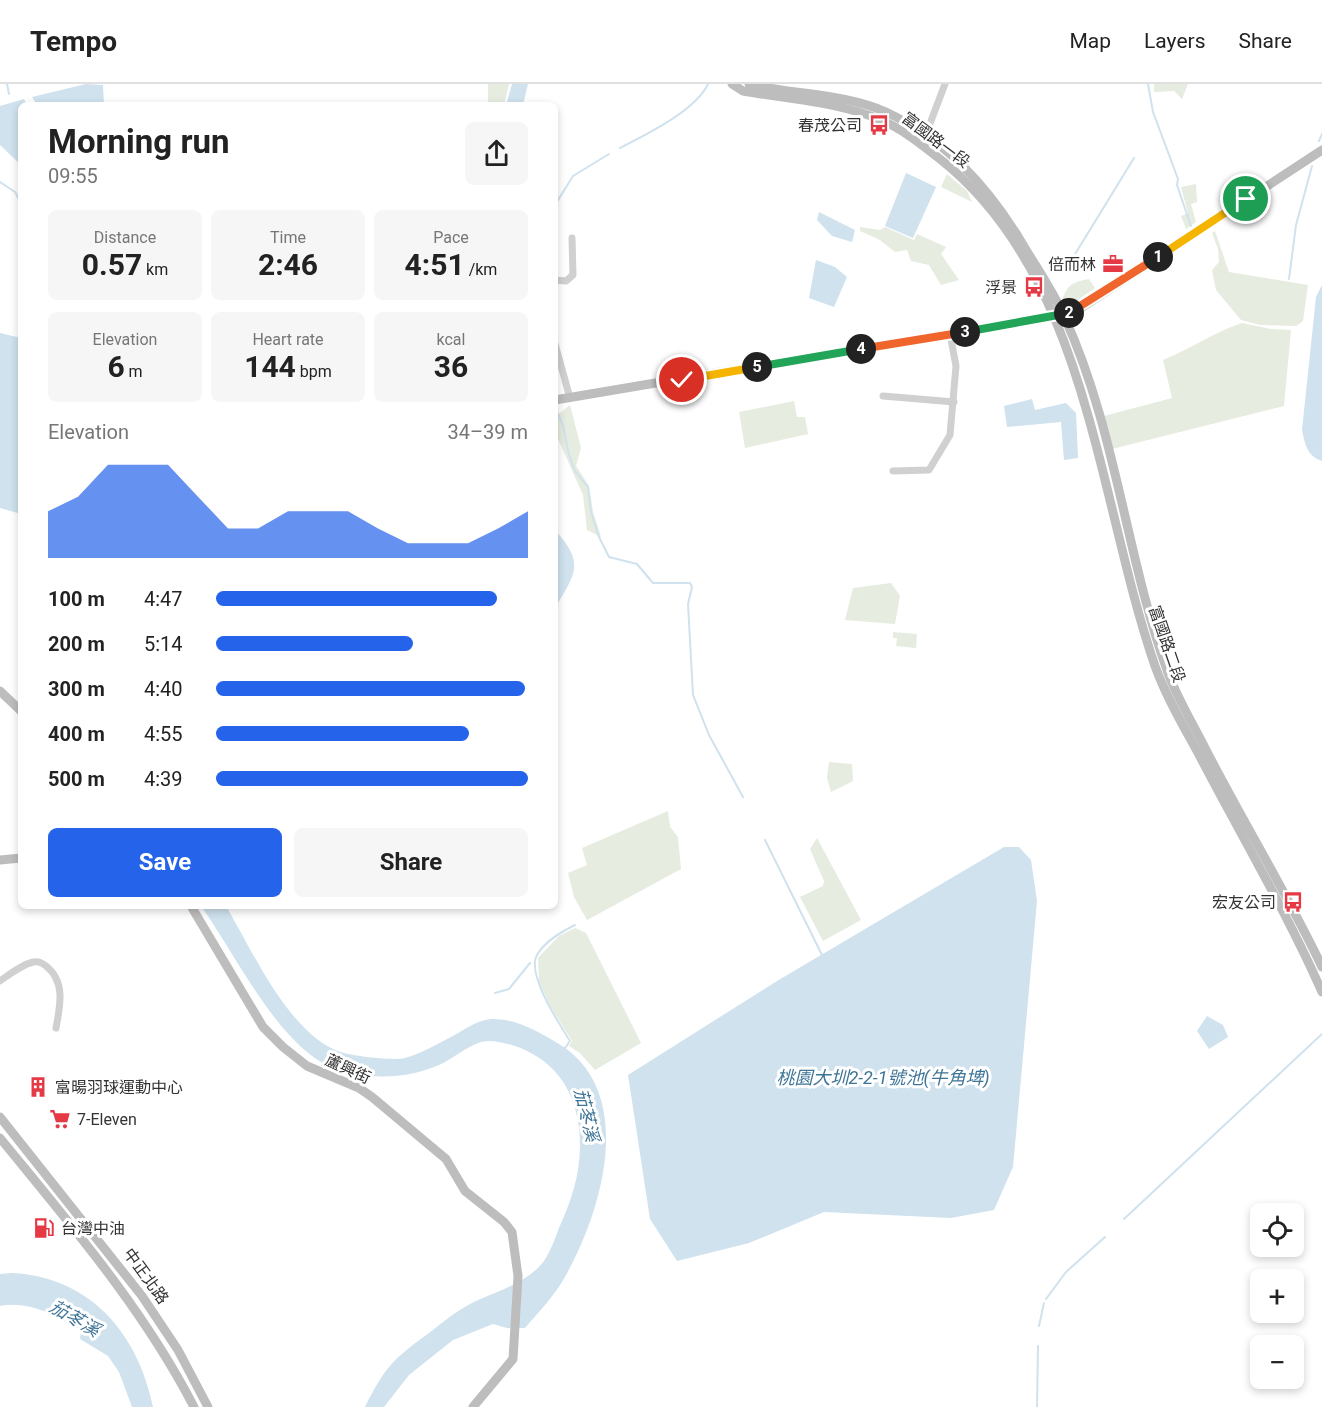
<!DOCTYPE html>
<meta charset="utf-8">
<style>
:root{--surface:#fff;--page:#f6f6f6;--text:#222;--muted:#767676;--line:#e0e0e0;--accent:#2563eb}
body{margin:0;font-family:Roboto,"Noto Sans TC",sans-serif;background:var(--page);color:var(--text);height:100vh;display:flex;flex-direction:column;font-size:22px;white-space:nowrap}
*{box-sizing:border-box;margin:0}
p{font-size:20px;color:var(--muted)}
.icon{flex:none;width:33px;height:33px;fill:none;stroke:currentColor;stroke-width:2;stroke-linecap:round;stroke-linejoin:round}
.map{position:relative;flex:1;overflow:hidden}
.side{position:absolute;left:18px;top:18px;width:540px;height:807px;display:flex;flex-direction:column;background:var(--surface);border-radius:9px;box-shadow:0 3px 9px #0003}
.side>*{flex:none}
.buttons{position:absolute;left:1250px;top:1119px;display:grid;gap:12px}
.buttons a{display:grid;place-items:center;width:54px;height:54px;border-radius:9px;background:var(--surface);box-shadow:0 3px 9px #0003;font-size:30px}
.pin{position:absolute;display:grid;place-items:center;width:51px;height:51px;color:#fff;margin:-26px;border:3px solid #fff;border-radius:50%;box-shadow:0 2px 6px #0007}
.km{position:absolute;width:30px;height:30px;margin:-15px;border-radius:50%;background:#222;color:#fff;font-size:16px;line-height:30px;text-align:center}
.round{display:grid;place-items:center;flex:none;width:63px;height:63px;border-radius:9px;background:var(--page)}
.headline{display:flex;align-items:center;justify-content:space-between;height:102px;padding:0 30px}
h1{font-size:33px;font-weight:700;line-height:45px}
.stats{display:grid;grid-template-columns:repeat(3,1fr);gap:9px;height:102px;padding:6px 30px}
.stats div{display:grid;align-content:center;border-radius:9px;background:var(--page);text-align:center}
.stats b{font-size:30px;font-weight:700}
.stats small{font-size:16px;font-weight:400}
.stats p{font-size:16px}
.chart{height:168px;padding:12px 30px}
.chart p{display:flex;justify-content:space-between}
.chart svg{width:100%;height:108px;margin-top:6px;fill:var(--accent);opacity:.7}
.cta{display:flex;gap:12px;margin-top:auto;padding:12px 30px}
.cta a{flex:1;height:69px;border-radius:9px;background:var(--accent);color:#fff;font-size:24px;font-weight:700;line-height:69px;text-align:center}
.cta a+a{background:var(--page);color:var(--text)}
ul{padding:0 30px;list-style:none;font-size:20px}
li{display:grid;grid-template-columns:96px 72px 1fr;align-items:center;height:45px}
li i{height:15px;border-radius:8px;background:var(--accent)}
header{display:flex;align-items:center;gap:36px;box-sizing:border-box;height:84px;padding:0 30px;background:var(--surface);border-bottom:2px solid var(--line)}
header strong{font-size:28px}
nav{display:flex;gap:33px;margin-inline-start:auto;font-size:21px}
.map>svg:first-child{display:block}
.green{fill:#e6ecdf}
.water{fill:#cfe2ee}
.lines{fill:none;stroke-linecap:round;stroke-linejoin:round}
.stream{stroke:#cfe2ee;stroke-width:2}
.street{stroke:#d0d0d0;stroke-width:7}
.secondary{stroke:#bdbdbd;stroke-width:9}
.split-1-casing{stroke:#fff;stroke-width:12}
.split-2-casing{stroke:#fff;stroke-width:12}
.split-3-casing{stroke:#fff;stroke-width:12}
.split-4-casing{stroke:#fff;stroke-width:12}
.split-5-casing{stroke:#fff;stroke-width:12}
.split-6-casing{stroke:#fff;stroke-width:12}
.split-1{stroke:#f5b400;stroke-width:8}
.split-2{stroke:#f0652b;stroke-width:8}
.split-3{stroke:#22a559;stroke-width:8}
.split-4{stroke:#f0652b;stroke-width:8}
.split-5{stroke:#22a559;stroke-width:8}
.split-6{stroke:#f5b400;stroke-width:8}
.labels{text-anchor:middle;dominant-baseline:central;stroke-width:6;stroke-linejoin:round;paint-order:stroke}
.poi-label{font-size:16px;fill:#333;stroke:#fff;text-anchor:end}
.street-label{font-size:16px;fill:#333;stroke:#fff}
.water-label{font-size:18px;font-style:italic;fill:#3f7597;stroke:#fff}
</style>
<header>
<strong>Tempo</strong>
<nav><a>Map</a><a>Layers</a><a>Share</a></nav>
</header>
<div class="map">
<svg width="1322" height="1323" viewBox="0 0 1322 1323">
<rect width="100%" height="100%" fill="#fff"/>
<g class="green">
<path d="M488,0H509L504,21H488Z"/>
<path d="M1154,0H1188L1182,15L1174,7L1154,8Z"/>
<path d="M947,90L967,107L972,118L941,103Z"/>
<path d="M1196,100L1197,118L1191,120L1196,138L1186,145L1181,132L1188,129L1181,103Z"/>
<path d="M860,143L880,146L885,143L914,156L917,150L946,163L941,170L959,196L941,201L929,181L911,177L907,166L895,168L880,156L860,147Z"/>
<path d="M1215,147L1229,188L1308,201L1303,237L1296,242L1260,241L1241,236L1216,206L1212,186L1219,178L1218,165L1212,149Z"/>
<path d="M1089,195L1095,204L1073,219L1067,220L1062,216C1067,200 1074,198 1089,195Z"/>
<path d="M1242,239L1271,245L1291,246L1284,322L1112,365L1104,332L1172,314L1163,276C1191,265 1214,248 1242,239Z"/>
<path d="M794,317L797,333H805L808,350L745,364L739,328Z"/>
<path d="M570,321L581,364L576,382L589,402L593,428L601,453L587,446L583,411L555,348V333Z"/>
<path d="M891,499L900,512L895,540L845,536L853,504Z"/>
<path d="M893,548L917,550L916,564L896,562L897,554H893Z"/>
<path d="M829,678L852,680L853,697L831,708L827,694Z"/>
<path d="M668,727L670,743L678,753L681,785L587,836L574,813L568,789L587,781L582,764Z"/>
<path d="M817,754L861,836L823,857L800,813L823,802L824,797L810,765Z"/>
<path d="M575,844L586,849L641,959L595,986L580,969L569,962L572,957L550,922L539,898L538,874L559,852Z"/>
</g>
<g class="water">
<path d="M86,0L103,1L104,21H37L32,13Z"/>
<path d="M512,0H528L523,21H506Z"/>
<path d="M24,15L27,21H21V81L0,61V22Z"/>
<path d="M906,89L936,103L913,154L885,142Z"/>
<path d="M819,128L855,146L852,158L832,152L817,136Z"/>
<path d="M816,176L835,183L847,193L834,223L809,214Z"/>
<path d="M1322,201V377C1307,372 1305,360 1302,346L1316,213Z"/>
<path d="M0,249L21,254V430L0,424Z"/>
<path d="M1032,315L1035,326L1066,319L1076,329L1078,374L1064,376L1061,338L1007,343L1004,322Z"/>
<path d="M555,446C585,479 576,489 555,524Z"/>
<path d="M1004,763H1019L1031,776L1037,817L1013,1083L994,1126L951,1134L824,1128L749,1159L677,1177L650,1135L628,991L777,897Z"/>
<path d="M201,822H226C252,866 288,948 338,967C349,972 394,977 405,974C420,970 437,960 451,953C465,946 474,937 491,935C515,934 539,948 559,960C639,1009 601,1132 562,1198C552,1214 538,1229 525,1244H507L493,1240L453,1256L409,1291L384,1323H365C385,1283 393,1275 429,1249C442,1239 455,1228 470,1220C493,1208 527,1200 544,1177C550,1168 555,1155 559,1144C574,1111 583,1081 579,1044C574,1002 552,974 512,961C503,959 491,955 481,958C468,962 456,972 445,978C413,995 369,997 334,984C280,965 235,869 201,822Z"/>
<path d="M1207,932L1223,941L1228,953L1209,965L1197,947Z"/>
<path d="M12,1189C90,1193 138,1249 153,1323H132L119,1288L108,1272L80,1255L81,1247C60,1232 27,1216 0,1222V1190Z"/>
</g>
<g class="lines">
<g class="stream">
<path d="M7,0L9,10"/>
<path d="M1148,0L1153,28L1178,95L1177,101L1191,142"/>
<path d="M1319,57L1322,50"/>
<path d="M620,64C647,50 695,27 708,0"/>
<path d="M0,98L15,108L21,119"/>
<path d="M555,121L573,92L609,70"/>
<path d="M1069,180L1134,74"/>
<path d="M1289,195L1296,141L1312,82"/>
<path d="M556,326L563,341L569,371L575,387L588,403L591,428L599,453L609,473L637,480L653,499H690L692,503L688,520L693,611L709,651L743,713"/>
<path d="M765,756L822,871"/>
<path d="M495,909L509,905L530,879"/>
<path d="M565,964L570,957C560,941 526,890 537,871C545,857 561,848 575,841"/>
<path d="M1124,1135L1322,950"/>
<path d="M1046,1215L1066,1188L1105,1153"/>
<path d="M1039,1242L1044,1219"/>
<path d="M1037,1323L1038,1262"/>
</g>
<g class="street">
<path d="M918,58L926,50L945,0"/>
<path d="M555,196L566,197L573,191L572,154"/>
<path d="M555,260L570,314"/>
<path d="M883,312L954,318"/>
<path d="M893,387L929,386L950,351L956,282L950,250"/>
<path d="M0,897C10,890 21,881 33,878C39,877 42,879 46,882C66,898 60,922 56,944"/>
</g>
<g class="secondary">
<path d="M732,0L743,7C788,15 841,18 883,37C904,46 922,61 940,75C1089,193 1097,414 1155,582C1168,618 1189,651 1206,684C1245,758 1288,831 1322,908"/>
<path d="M749,0C794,11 843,9 886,28C946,56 988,103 1022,159C1036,183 1053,207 1064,232C1116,345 1126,473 1168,589C1177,613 1191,637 1203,660C1241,735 1286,807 1322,883"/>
<path d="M555,316L1075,228L1322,66"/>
<path d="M0,607L21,627"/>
<path d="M0,776L21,774"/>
<path d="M191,822L263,943L283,963L307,982L359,1004L372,1013L446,1075L465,1107L504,1138L512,1148L518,1192L513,1275L473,1323"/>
<path d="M0,1033L142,1212L178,1266L208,1323"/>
<path d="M0,1054C70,1140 143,1224 194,1323"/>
</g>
</g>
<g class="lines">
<g class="split-1-casing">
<path id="split-1" d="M1158,173L1246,115"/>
</g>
<g class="split-2-casing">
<path id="split-2" d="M1069,229L1158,173"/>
</g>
<g class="split-3-casing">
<path id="split-3" d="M965,248L1069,229"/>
</g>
<g class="split-4-casing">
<path id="split-4" d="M861,265L965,248"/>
</g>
<g class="split-5-casing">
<path id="split-5" d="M757,283L861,265"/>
</g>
<g class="split-6-casing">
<path id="split-6" d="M682,296L757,283"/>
</g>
<use href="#split-1" class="split-1"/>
<use href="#split-2" class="split-2"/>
<use href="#split-3" class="split-3"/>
<use href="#split-4" class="split-4"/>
<use href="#split-5" class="split-5"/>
<use href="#split-6" class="split-6"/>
</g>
<defs>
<g id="bus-bare" transform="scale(1.62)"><path d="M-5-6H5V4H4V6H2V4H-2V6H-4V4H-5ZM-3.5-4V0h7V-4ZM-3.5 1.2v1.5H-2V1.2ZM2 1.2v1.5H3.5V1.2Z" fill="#e63946" stroke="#fff" stroke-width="2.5" paint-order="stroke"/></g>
<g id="office-bare" transform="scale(1.62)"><path d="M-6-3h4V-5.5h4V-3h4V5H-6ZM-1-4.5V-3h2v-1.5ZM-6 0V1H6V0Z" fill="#e63946" stroke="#fff" stroke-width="2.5" paint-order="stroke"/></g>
<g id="building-bare" transform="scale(1.62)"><path d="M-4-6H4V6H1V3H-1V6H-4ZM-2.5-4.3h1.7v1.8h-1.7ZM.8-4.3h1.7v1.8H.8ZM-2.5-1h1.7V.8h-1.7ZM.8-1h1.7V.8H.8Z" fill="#e63946" stroke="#fff" stroke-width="2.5" paint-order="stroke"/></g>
<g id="supermarket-bare" transform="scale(1.62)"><path d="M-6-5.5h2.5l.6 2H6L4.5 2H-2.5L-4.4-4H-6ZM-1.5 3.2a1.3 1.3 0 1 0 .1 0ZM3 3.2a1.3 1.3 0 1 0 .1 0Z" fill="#e63946" stroke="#fff" stroke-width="2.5" paint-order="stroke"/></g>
<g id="fuel-bare" transform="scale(1.62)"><path d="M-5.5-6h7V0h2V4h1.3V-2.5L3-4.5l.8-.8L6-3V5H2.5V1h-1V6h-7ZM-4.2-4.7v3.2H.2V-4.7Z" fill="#e63946" stroke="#fff" stroke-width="2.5" paint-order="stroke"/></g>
</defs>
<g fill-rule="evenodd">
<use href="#bus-bare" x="879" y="41"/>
<use href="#office-bare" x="1113" y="180"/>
<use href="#bus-bare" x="1034" y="203"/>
<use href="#bus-bare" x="1293" y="818"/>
<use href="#building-bare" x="38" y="1003"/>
<use href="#supermarket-bare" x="60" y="1035"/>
<use href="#fuel-bare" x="44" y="1144"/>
</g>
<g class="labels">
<g class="poi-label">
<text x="862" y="41">春茂公司</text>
<text x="1096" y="180">倍而林</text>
<text x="1017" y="203">浮景</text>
<text x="1276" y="818">宏友公司</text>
<text x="55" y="1003" text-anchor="start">富暘羽球運動中心</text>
<text x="77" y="1035" text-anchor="start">7-Eleven</text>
<text x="61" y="1144" text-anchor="start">台灣中油</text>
</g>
<g class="street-label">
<text transform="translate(936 56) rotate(37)">富國路一段</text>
<text transform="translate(1167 560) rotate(71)">富國路二段</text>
<text transform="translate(348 985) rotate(25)">蘆興街</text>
<text transform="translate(146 1192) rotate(54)">中正北路</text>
</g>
<g class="water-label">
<text x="883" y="993">桃園大圳2-2-1號池(牛角埤)</text>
<text transform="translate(587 1031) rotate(76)">茄苳溪</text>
<text transform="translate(75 1234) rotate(30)">茄苳溪</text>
</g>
</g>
</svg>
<div class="buttons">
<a><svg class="icon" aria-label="locate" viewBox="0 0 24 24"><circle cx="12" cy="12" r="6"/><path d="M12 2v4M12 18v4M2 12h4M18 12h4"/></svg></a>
<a>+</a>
<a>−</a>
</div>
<div class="pin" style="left:1246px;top:115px;background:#1e9e55"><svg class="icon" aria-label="arrive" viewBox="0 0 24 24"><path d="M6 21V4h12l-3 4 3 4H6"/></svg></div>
<div class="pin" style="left:682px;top:296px;background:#d93025"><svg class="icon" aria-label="check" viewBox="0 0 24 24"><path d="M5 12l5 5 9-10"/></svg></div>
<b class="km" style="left:1158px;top:173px">1</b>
<b class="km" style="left:1069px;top:229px">2</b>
<b class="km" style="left:965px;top:248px">3</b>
<b class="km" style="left:861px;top:265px">4</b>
<b class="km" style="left:757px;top:283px">5</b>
<section class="side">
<div class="headline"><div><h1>Morning run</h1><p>09:55</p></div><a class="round"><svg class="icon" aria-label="share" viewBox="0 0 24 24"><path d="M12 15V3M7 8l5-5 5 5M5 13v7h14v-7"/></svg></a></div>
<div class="stats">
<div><p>Distance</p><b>0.57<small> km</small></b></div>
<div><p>Time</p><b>2:46</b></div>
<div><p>Pace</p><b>4:51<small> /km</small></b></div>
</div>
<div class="stats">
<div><p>Elevation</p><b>6<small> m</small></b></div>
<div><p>Heart rate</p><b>144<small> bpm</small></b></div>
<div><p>kcal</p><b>36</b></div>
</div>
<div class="chart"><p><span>Elevation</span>34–39 m</p>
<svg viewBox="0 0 160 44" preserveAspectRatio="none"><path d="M0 44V25L10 19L20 6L30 6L40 6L50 19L60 32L70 32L80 25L90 25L100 25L110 32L120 38L130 38L140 38L150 32L160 25V44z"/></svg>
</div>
<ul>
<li><b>100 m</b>4:47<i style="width:90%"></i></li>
<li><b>200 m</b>5:14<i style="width:63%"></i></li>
<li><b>300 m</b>4:40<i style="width:99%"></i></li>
<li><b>400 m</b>4:55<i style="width:81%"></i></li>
<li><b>500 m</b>4:39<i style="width:100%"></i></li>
</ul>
<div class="cta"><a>Save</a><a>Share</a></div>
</section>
</div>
